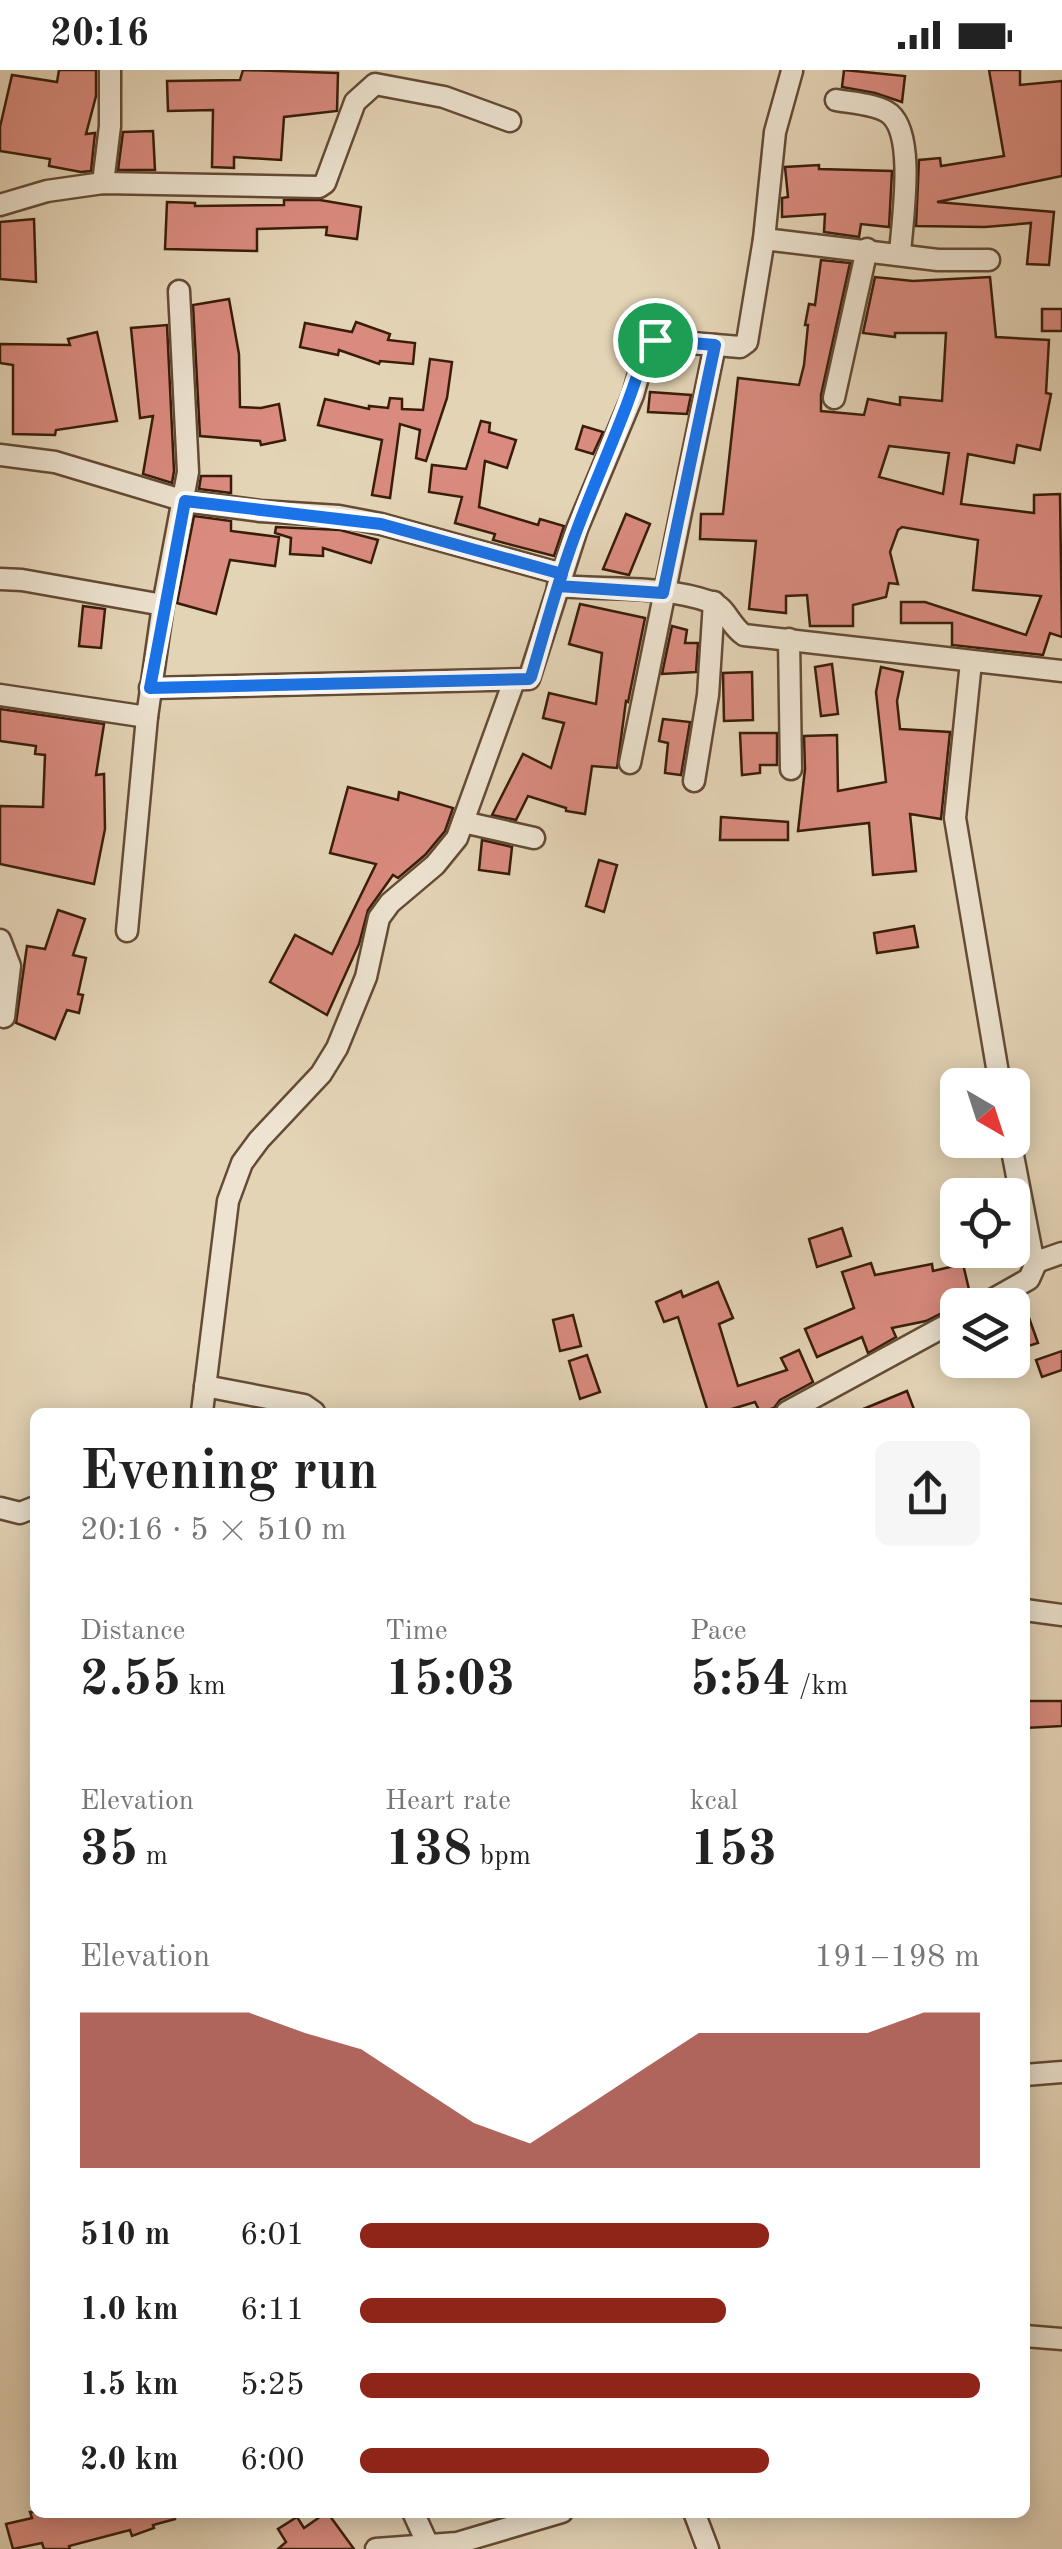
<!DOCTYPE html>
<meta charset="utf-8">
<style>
:root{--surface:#fff;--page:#f6f6f6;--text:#222;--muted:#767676;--accent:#8f2418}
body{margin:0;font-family:"Old Standard TT",serif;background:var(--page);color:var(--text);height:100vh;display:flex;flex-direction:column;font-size:38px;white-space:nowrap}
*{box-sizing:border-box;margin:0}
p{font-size:32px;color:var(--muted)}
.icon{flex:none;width:55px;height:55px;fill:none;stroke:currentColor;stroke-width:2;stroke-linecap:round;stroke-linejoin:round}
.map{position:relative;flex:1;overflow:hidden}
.panel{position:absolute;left:30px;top:1338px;width:1000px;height:1110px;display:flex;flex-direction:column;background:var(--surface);border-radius:15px;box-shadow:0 5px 25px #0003}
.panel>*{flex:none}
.needle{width:65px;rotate:141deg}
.fabs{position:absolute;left:940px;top:998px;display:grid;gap:20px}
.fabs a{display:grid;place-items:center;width:90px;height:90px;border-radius:15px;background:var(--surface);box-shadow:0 5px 25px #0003;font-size:50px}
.pin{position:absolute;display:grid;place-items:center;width:85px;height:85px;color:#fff;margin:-42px;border:5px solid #fff;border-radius:50%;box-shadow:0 2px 10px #0007}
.round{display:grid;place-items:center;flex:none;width:105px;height:105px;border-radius:15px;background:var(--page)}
.overview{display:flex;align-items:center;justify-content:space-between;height:170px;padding:0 50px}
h1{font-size:55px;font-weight:800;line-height:75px}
.figures{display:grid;grid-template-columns:repeat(3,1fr);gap:15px;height:170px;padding:10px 50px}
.figures div{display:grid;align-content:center}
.figures b{font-size:50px;font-weight:800}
.figures small{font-size:28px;font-weight:400}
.figures p{font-size:28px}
.chart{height:280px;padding:20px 50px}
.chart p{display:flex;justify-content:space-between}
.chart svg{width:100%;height:180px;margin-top:10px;fill:var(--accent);opacity:.7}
ul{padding:0 50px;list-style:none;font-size:32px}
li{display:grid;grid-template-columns:160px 120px 1fr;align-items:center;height:75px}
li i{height:25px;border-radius:12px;background:var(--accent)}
.status{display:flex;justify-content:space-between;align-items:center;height:70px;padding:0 50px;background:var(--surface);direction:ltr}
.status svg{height:28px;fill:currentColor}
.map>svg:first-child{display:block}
.building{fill:#da8b7f;stroke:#391d0a;stroke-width:2.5;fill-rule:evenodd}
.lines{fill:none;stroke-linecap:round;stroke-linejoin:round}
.minor-casing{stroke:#644b35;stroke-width:25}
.minor{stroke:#ede3d0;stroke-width:20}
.route-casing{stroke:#fff;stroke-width:20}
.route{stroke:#1a73e8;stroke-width:12}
</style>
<div class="status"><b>20:16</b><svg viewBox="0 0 49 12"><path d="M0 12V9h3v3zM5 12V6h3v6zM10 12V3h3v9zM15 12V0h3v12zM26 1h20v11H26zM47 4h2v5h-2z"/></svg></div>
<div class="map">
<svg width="1062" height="2479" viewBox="0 0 1062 2479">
<rect width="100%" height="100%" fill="#e4d4b6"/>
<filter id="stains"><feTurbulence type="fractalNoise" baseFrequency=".002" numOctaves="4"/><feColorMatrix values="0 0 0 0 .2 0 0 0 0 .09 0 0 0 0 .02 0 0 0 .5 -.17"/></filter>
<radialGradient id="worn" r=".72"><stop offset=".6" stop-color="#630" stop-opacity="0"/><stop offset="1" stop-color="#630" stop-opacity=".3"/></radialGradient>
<g class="building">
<path d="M59,0H96V26L86,64L95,63L91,101L81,102L49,96L50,89L0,81V57L12,5L57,12Z"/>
<path d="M243,0L338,3L337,41L284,47L281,90L234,87V98L212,97L213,40L168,41L167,11L240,10Z"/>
<path d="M844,0L905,6L902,32L875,23L842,17Z"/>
<path d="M989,0H1020V15L1062,11V106L937,132L1054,142L1049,195L1027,194L1031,153L985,157L916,156L919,90L940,88L941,96L1004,86Z"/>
<path d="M153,61L155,100H118L123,62Z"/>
<path d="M819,95V99L892,101L889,157L861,154L859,167L824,162L825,144L782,147V128L788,127L785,97Z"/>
<path d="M284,130H320L361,137L357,169L326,165L327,157L257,159V181L165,179L167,132L195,133V136L284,135Z"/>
<path d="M34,149L36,212L0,209V152Z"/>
<path d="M821,190L850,193L821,325V341L864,345L868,329L900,335V327L942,331L946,263H895V267L863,263L875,207L913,211L990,207L996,267L1049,270L1046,323L1051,324L1040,380L1017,375L1014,393L968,384L961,434L1034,443V425L1060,424L1062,567L1050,563L1043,585L952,575V553H901V532H925L1026,565L1041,526L973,520L978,470L902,457L898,460L890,482L898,514L889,513L886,527L853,535V556H810L807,525L786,526V543L749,539L756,471L700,469L701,444H723L738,308L799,315L804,295L808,255H805L809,234L815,235ZM889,376L949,383L943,424L879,407Z"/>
<path d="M229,229L239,284L240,337L261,338L279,334L285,370L261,375L260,371L200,366L193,235Z"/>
<rect x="1042" y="239" width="20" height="22"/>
<path d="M356,252L390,264L388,270L415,273L413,294L380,291L379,294L339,280L338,285L300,277L305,253L352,262Z"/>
<path d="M167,255L174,401L172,413L143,404L153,346L140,348L131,258Z"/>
<path d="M97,262L117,351L56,360L55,365L13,364V295L0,293V274L70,275L68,269Z"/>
<path d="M430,289L452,292L447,328L426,391L416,388L420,360L400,354L390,428L372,425L382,370L318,355L325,329L369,339V336L388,338L390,328L402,329V339L423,340Z"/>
<path d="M650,322L691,325L687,344L648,342Z"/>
<path d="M481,351L490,353L489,362L516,370L507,398L485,391L479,437L538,455L540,449L564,456L554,486L493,470L495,464L455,453L462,427L429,422L432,395L466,399Z"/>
<path d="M583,356L603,362L593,384L576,379Z"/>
<path d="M201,406H231V423L199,419Z"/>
<path d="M626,444L650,454L629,505L603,499Z"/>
<path d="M194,446L231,451V461L279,467L275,496L230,490L216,544L177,533Z"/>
<path d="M276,457L340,460L378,470L371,493L323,478V486L290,484L291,468L275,463Z"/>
<path d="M580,534L645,548L628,632L626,631L617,698L592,696L585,744L566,741V738L528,726L516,750L492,745L523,684L551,698L564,653L543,648L549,623L596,634L602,583L569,574Z"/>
<path d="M83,536L105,539L101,578L79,576Z"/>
<path d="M672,556L687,560L685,573H698L696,602L662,604Z"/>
<path d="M832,594L838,644L821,646L815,597Z"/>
<path d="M881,597L903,602L897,631L900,659L950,662L941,749L910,744L916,801L873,805L869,753L798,761L805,699L804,666L837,665L838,721L886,712L876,622Z"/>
<path d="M752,602L753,650L724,651L723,603Z"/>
<path d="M0,639L104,654L96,705L104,704L105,759L94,814L0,794V736L43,737L45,685L35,684L36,676L0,671Z"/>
<path d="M663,649L690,652L681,705L665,703L668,673L659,671Z"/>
<path d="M740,663H777V695H760V703L742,705Z"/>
<path d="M348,717L398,730L399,722L453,738L445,761L425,785L398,808L393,805L368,840L359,874L327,945L270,912L295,865L332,884L376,794L330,783Z"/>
<path d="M721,747L788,752V770H720Z"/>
<path d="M482,770L512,777L509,804L479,800Z"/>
<path d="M599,790L617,795L604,842L586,836Z"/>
<path d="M58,840L85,849L73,885L86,888L78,924L83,925L79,943L67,940L55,969L16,953L27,876L45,879Z"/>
<path d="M914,856L918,877L877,883L874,863Z"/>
<path d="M842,1158L851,1186L817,1197L809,1169Z"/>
<path d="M871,1193L875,1205L932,1194L933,1201L963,1194L971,1228L969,1235H958L926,1251L892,1258L896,1267L868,1283L862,1267L817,1287L805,1259L854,1238L842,1202Z"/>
<path d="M718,1212L733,1248L719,1254L738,1316L787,1300L781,1288L799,1280L813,1312L780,1330L774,1338L760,1342L755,1332L722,1342H708L678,1247L664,1252L656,1232L681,1221L683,1227Z"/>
<path d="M573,1245L581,1276L560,1281L553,1250Z"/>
<path d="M1028,1245L1038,1273L1012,1281V1251Z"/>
<path d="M1062,1281V1300L1042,1307L1036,1290Z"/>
<path d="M587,1285L600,1322L580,1329L569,1291Z"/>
<path d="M907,1321L915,1342H856Z"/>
<path d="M1025,1631H1062V1656L1025,1658Z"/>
<path d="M30,2442H174L175,2449L153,2455L154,2458L132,2466L130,2460L69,2476L70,2479H44L42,2473L13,2479L6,2454L32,2448Z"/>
<path d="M327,2442L354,2479H278L286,2472L278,2459L297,2447L304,2458Z"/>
</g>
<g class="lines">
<g class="minor-casing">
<g id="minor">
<path d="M836,30C852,33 878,34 890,44C916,66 902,151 900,184"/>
<path d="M103,113L110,56V0"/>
<path d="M0,135L47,121L103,113L319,117L325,113L355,32L375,14L444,27L510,51"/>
<path d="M764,169L938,190H989"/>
<path d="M834,328L867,179"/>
<path d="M0,385L55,392L185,431L260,441L339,446L381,454L562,504"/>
<path d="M0,509L22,510L163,535L188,402L179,221"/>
<path d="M558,516C606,520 664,515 711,532C726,537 730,556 744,565L1062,601"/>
<path d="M789,569L791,699"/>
<path d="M971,592L955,748L1000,1015"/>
<path d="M150,618L529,609L577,459L633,325L647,275L655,270L740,277L747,272L764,169L775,62L792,1"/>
<path d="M0,625L147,647L163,535"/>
<path d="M630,693L715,275"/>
<path d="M694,711L708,625L714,532"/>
<path d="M463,752L534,768"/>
<path d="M127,861L147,647"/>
<path d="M0,870L10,896L4,947"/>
<path d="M1010,1070L1033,1189L1039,1191L1062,1183"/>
<path d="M983,1235L1029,1209L1037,1191"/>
<path d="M205,1316L304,1335L314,1342"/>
<path d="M202,1342L228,1131L242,1093L259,1070L321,1004L337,978L366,907L379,848L390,833L435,795L457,768L514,611"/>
<path d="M787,1342L958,1249"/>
<path d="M0,1438L20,1443L35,1437"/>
<path d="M1025,1540L1062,1545"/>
<path d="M1025,2005L1062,2002"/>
<path d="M1025,2266L1062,2269"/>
<path d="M413,2442L428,2475"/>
<path d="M694,2442L708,2479"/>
<path d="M376,2479L457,2473L562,2442"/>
</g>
</g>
<use href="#minor" class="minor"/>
</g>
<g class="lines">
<g class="route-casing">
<path id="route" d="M655,270L647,274C629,338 601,396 578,457C559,506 546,557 531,607L529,609L150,618L185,431L381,454L562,504L558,516L663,523L715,275L655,270"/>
</g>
<use href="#route" class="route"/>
</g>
<rect width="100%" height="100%" filter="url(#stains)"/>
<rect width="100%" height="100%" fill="url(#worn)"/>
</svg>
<div class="fabs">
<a><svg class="needle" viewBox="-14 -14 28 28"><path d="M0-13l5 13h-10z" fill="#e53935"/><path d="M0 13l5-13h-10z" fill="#767676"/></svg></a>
<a><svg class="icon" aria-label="locate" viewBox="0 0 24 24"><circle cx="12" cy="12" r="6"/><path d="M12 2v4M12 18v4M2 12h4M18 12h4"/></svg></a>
<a><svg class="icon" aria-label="layers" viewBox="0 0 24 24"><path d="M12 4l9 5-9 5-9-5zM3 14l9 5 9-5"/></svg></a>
</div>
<div class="pin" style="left:655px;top:270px;background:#1e9e55"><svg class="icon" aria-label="arrive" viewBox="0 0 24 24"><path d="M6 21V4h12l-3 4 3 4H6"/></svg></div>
<section class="panel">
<div class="overview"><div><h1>Evening run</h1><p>20:16 · 5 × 510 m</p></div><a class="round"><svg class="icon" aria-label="share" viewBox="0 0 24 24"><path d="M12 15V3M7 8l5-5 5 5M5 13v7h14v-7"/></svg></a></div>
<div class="figures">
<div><p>Distance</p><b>2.55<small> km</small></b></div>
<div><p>Time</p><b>15:03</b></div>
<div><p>Pace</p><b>5:54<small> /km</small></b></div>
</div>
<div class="figures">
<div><p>Elevation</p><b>35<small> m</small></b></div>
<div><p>Heart rate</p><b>138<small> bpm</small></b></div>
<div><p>kcal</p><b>153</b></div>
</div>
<div class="chart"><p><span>Elevation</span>191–198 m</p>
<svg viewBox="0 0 160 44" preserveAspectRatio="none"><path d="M0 44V6L10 6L20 6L30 6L40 11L50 15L60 24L70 33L80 38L90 29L100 20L110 11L120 11L130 11L140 11L150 6L160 6V44z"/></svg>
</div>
<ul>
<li><b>510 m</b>6:01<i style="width:66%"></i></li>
<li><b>1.0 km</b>6:11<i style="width:59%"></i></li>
<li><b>1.5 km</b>5:25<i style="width:100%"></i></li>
<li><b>2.0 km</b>6:00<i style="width:66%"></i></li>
</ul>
</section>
</div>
